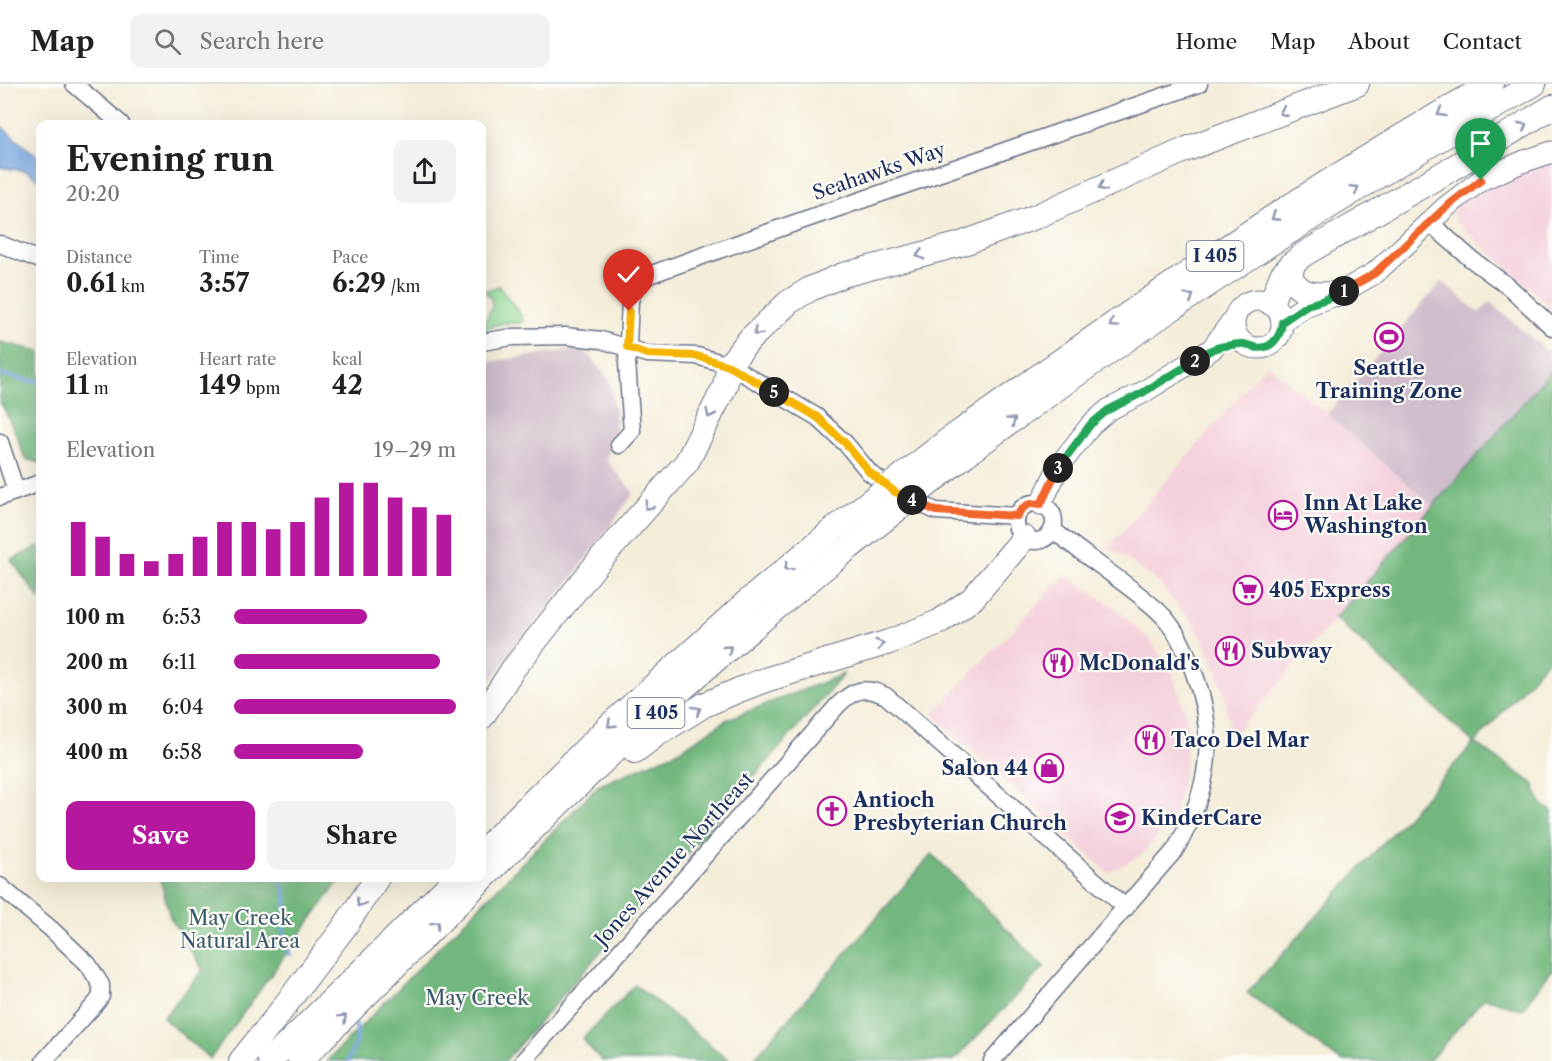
<!DOCTYPE html>
<meta charset="utf-8">
<style>
:root{--surface:#fff;--page:#f2f2f2;--text:#202124;--muted:#757577;--line:#e0e0e0;--accent:#b5179e}
body{margin:0;font-family:"Libre Caslon Text",serif;background:var(--page);color:var(--text);height:100vh;display:flex;flex-direction:column;font-size:22px;white-space:nowrap}
*{box-sizing:border-box;margin:0}
p{font-size:20px;color:var(--muted)}
.icon{flex:none;width:33px;height:33px;fill:none;stroke:currentColor;stroke-width:2;stroke-linecap:round;stroke-linejoin:round}
.map{position:relative;flex:1;overflow:hidden}
.side{position:absolute;left:36px;top:36px;width:450px;height:762px;display:flex;flex-direction:column;background:var(--surface);border-radius:12px;box-shadow:0 6px 24px #0002}
.side>*{flex:none}
.pin{position:absolute;display:grid;place-items:center;width:51px;height:51px;color:#fff;margin:-62px -26px;border-radius:50% 50% 50% 0;rotate:-45deg;box-shadow:0 0 6px #0007}
.pin .icon{rotate:45deg}
.km{position:absolute;width:30px;height:30px;margin:-15px;border-radius:50%;background:#222;color:#fff;font-size:16px;line-height:30px;text-align:center}
.round{display:grid;place-items:center;flex:none;width:63px;height:63px;border-radius:12px;background:var(--page)}
.summary{display:flex;align-items:center;justify-content:space-between;height:102px;padding:0 30px}
h1{font-size:33px;font-weight:700;line-height:45px}
.stats{display:grid;grid-template-columns:repeat(3,1fr);gap:9px;height:102px;padding:6px 30px}
.stats div{display:grid;align-content:center}
.stats b{font-size:26px;font-weight:700}
.stats small{font-size:16px;font-weight:400}
.stats p{font-size:16px}
.chart{height:168px;padding:12px 30px}
.chart p{display:flex;justify-content:space-between}
.chart svg{width:100%;height:108px;margin-top:6px;stroke:var(--accent);stroke-width:6}
.action{display:flex;gap:12px;margin-top:auto;padding:12px 30px}
.action a{flex:1;height:69px;border-radius:12px;background:var(--accent);color:#fff;font-size:24px;font-weight:700;line-height:69px;text-align:center}
.action a+a{background:var(--page);color:var(--text)}
ul{padding:0 30px;list-style:none;font-size:20px}
li{display:grid;grid-template-columns:96px 72px 1fr;align-items:center;height:45px}
li i{height:15px;border-radius:8px;background:var(--accent)}
header{display:flex;align-items:center;gap:36px;box-sizing:border-box;height:84px;padding:0 30px;background:var(--surface);border-bottom:2px solid var(--line)}
header strong{font-size:28px}
nav{display:flex;gap:33px;margin-inline-start:auto;font-size:21px}
.search{width:420px;height:54px;background:var(--page);display:flex;align-items:center;gap:15px;box-sizing:border-box;padding:0 21px;border-radius:12px;color:var(--muted);font-size:22px}
.map>svg:first-child{display:block}
.built{fill:#f4cfdc}
.industrial{fill:#d0bdcc}
.green{fill:#8ed894;stroke:#548479;stroke-width:1.5}
.forest{fill:#72b87e;stroke:#46746e;stroke-width:1.5}
.water{fill:#74a6df;stroke:#486a9e;stroke-width:1.5}
.lines{fill:none;stroke-linecap:round;stroke-linejoin:round}
.stream{stroke:#74a6df;stroke-width:4}
.minor-casing{stroke:#677289;stroke-width:19}
.major-casing{stroke:#677289;stroke-width:23}
.highway-casing{stroke:#677289;stroke-width:26}
.minor{stroke:#fff;stroke-width:16}
.major{stroke:#fff;stroke-width:21}
.highway{stroke:#fff;stroke-width:24}
.highway-bridge-casing{stroke:#677289;stroke-width:26;stroke-linecap:butt}
.highway-bridge{stroke:#fff;stroke-width:24}
.oneway{stroke:#8d97ae}
.split-1-casing{stroke:#fff;stroke-width:12}
.split-2-casing{stroke:#fff;stroke-width:12}
.split-3-casing{stroke:#fff;stroke-width:12}
.split-4-casing{stroke:#fff;stroke-width:12}
.split-5-casing{stroke:#fff;stroke-width:12}
.split-6-casing{stroke:#fff;stroke-width:12}
.split-1{stroke:#f0652b;stroke-width:8}
.split-2{stroke:#22a559;stroke-width:8}
.split-3{stroke:#22a559;stroke-width:8}
.split-4{stroke:#f0652b;stroke-width:8}
.split-5{stroke:#f5b400;stroke-width:8}
.split-6{stroke:#f5b400;stroke-width:8}
.labels{text-anchor:middle;dominant-baseline:central;stroke-width:4.5;stroke-linejoin:round;paint-order:stroke}
.shield{fill:#fdfcf7;stroke:#5f6c8c;stroke-width:1.5}
.shield-label{font-size:18px;font-weight:bold;fill:#1b2f5e}
.street-label{font-size:20px;fill:#1b2f5e;stroke:#fdfcf7}
.poi-label{font-size:20px;font-weight:bold;fill:#1b2f5e;stroke:#fdfcf7;text-anchor:start}
.park-label{font-size:20px;fill:#38596c;stroke:#fdfcf7}
</style>
<header>
<strong>Map</strong>
<div class="search"><svg class="icon" aria-label="search" viewBox="0 0 24 24"><circle cx="10" cy="10" r="6"/><path d="M15 15l6 6"/></svg>Search here</div>
<nav><a>Home</a><a>Map</a><a>About</a><a>Contact</a></nav>
</header>
<div class="map">
<svg width="1552" height="977" viewBox="0 0 1552 977">
<rect width="100%" height="100%" fill="#fdfcf7"/>
<filter id="ink" filterUnits="userSpaceOnUse"><feTurbulence type="fractalNoise" baseFrequency=".0167" numOctaves="2"/><feDisplacementMap in="SourceGraphic" scale="12" xChannelSelector="R" yChannelSelector="G"/><feConvolveMatrix kernelMatrix="1 2 1 2 8 2 1 2 1" color-interpolation-filters="sRGB"/></filter>
<filter id="wash" filterUnits="userSpaceOnUse"><feTurbulence type="fractalNoise" baseFrequency=".008" numOctaves="4" result="noise"/><feDisplacementMap in="SourceGraphic" scale="24" xChannelSelector="R" yChannelSelector="G"/><feGaussianBlur stdDeviation="1.35" result="paint"/><feColorMatrix in="noise" values="0 0 0 0 0 0 0 0 0 0 0 0 0 0 0 0 0 1.4 0 .05"/><feComposite in="paint" operator="in"/></filter>
<g filter="url(#wash)">
<rect width="100%" height="100%" fill="#f4edd9"/>
<g class="built">
<path d="M1552,77V224L1456,138L1452,123L1461,110Z"/>
<path d="M1267,280L1327,330L1433,422L1231,654L1224,609L1212,573L1196,544L1160,500L1137,482L1109,463Z"/>
<path d="M1065,491L1111,521L1150,556L1172,589L1188,638L1185,684L1173,735L1141,771L1109,789L932,631Z"/>
</g>
<g class="industrial">
<path d="M1442,197L1479,229L1490,218L1552,272V286L1433,422L1327,330Z"/>
<path d="M583,264L609,296L617,337L606,376L634,409L572,494L482,606V279Z"/>
</g>
<path class="green" d="M499,202L521,231L523,236L520,239H503L486,244L482,241L486,236L493,221L490,213L485,207Z"/>
<g class="forest">
<path d="M0,258L40,267V379L25,375L17,352L2,321L0,320Z"/>
<path d="M1552,286V571L1475,659L1535,701C1536,715 1540,720 1552,727V886L1522,925L1484,914L1429,977H1341L1247,909L1474,659L1335,534Z"/>
<path d="M40,462V515L11,476Z"/>
<path d="M844,590L505,977H327L598,702L679,667L728,635Z"/>
<path d="M932,770L1044,883L953,977H752Z"/>
<path d="M160,794H341L210,975L163,934L203,886L170,833Z"/>
<path d="M635,901L730,977H602L582,955Z"/>
</g>
<path class="water" d="M0,41L17,56L40,74V96L26,87L0,83Z"/>
<g class="lines">
<g class="stream">
<path d="M0,290L29,297H40"/>
<path d="M280,794C282,800 285,806 286,813C289,837 276,848 290,871"/>
<path d="M348,977C354,961 362,952 353,936"/>
</g>
</g>
</g>
<g filter="url(#ink)">
<g class="lines">
<g class="minor-casing">
<g id="minor">
<path d="M74,0L121,40"/>
<path d="M1429,138L1471,175L1509,203L1552,243"/>
<path d="M0,160L40,176"/>
<path d="M482,258L512,253L565,252L601,256L647,270L697,272L729,281L817,333L846,360L869,388L895,408L936,427L1017,432"/>
<path d="M0,358L16,407"/>
<path d="M619,361L632,347L627,279L630,217L635,203L640,197L649,191L789,141L1199,0"/>
<path d="M0,413L40,399"/>
<circle cx="1035" cy="438" r="19"/>
<path d="M0,802L51,845L88,880L101,901V912L97,918L44,977"/>
<path d="M523,977L838,621C854,605 865,602 886,612L1126,824"/>
<path d="M992,977L1175,766C1210,707 1218,651 1193,586C1186,567 1178,549 1165,534C1156,524 1144,515 1134,507C1107,486 1079,467 1053,446"/>
</g>
</g>
<g class="major-casing">
<g id="major">
<circle cx="1258" cy="240" r="24"/>
<path d="M1282,238L1307,221L1338,210L1375,189L1446,123L1481,96L1522,78L1552,68"/>
<path d="M1041,420L1059,382L1091,341L1108,326L1142,309L1212,265L1235,233"/>
</g>
</g>
<g class="highway-casing">
<g id="highway">
<path d="M1293,179L1290,193C1303,214 1315,210 1338,210"/>
<path d="M1271,219L1282,191L1293,179L1304,170L1451,85L1552,23"/>
<path d="M947,357C1124,231 1303,107 1491,0"/>
<path d="M965,371C1147,236 1337,112 1534,0"/>
<path d="M482,633L513,585L595,482L687,378L725,302L729,281L750,255L789,218L810,205L843,191L961,160L1035,133L1187,65L1357,0"/>
<path d="M635,667L656,651L704,621L739,606L765,596L889,558L939,538L972,515L1024,454"/>
<path d="M482,768L608,643L748,517L833,446"/>
<path d="M241,977L274,936L343,845L377,794"/>
<path d="M270,977L456,794"/>
<path d="M300,977C399,879 496,779 597,683C678,606 764,533 850,463"/>
</g>
</g>
<use href="#minor" class="minor"/>
<use href="#major" class="major"/>
<use href="#highway" class="highway"/>
<g class="highway-bridge-casing">
<g id="highway-bridge">
<path d="M833,446L947,357"/>
<path d="M850,463L965,371"/>
</g>
</g>
<use href="#highway-bridge" class="highway-bridge"/>
</g>
<defs><path id="oneway-chevron" d="M-2-3.5L2.5 0L-2 3.5" fill="none" stroke-width="1.6" stroke-linecap="round" stroke-linejoin="round" transform="scale(1.5)"/></defs>
<g class="oneway">
<use href="#oneway-chevron" transform="translate(1283 28) rotate(159)"/>
<use href="#oneway-chevron" transform="translate(1441 29) rotate(149)"/>
<use href="#oneway-chevron" transform="translate(1523 42) rotate(-31)"/>
<use href="#oneway-chevron" transform="translate(1102 103) rotate(156)"/>
<use href="#oneway-chevron" transform="translate(1355 105) rotate(-32)"/>
<use href="#oneway-chevron" transform="translate(1275 133) rotate(147)"/>
<use href="#oneway-chevron" transform="translate(920 171) rotate(165)"/>
<use href="#oneway-chevron" transform="translate(1190 213) rotate(-33)"/>
<use href="#oneway-chevron" transform="translate(1113 240) rotate(146)"/>
<use href="#oneway-chevron" transform="translate(757 248) rotate(136)"/>
<use href="#oneway-chevron" transform="translate(710 330) rotate(116)"/>
<use href="#oneway-chevron" transform="translate(1012 337) rotate(-36)"/>
<use href="#oneway-chevron" transform="translate(648 422) rotate(131)"/>
<use href="#oneway-chevron" transform="translate(788 483) rotate(140)"/>
<use href="#oneway-chevron" transform="translate(880 560) rotate(-18)"/>
<use href="#oneway-chevron" transform="translate(728 565) rotate(-41)"/>
<use href="#oneway-chevron" transform="translate(697 626) rotate(-31)"/>
<use href="#oneway-chevron" transform="translate(611 640) rotate(137)"/>
<use href="#oneway-chevron" transform="translate(360 819) rotate(123)"/>
<use href="#oneway-chevron" transform="translate(436 841) rotate(-45)"/>
<use href="#oneway-chevron" transform="translate(343 934) rotate(-45)"/>
</g>
</g>
<g class="lines" filter="url(#ink)">
<g class="split-1-casing">
<path id="split-1" d="M1344,207L1375,189L1446,123L1481,96"/>
</g>
<g class="split-2-casing">
<path id="split-2" d="M1195,277C1200,273 1206,269 1211,266C1219,262 1231,261 1240,260C1246,259 1248,262 1254,263C1271,267 1281,253 1282,238L1307,221L1324,216L1344,207"/>
</g>
<g class="split-3-casing">
<path id="split-3" d="M1058,384L1090,341L1108,326L1142,309L1195,277"/>
</g>
<g class="split-4-casing">
<path id="split-4" d="M912,416L936,427L1017,432C1022,422 1030,418 1041,420L1058,384"/>
</g>
<g class="split-5-casing">
<path id="split-5" d="M774,308L817,333L846,360L869,388L895,408L912,416"/>
</g>
<g class="split-6-casing">
<path id="split-6" d="M629,227L627,263L647,270L697,272L729,282L774,308"/>
</g>
<use href="#split-1" class="split-1"/>
<use href="#split-2" class="split-2"/>
<use href="#split-3" class="split-3"/>
<use href="#split-4" class="split-4"/>
<use href="#split-5" class="split-5"/>
<use href="#split-6" class="split-6"/>
</g>
<defs>
<g id="stadium-ring" transform="scale(1.5)"><circle r="9.5" fill="#fdfcf7" stroke="#b5179e" stroke-width="1.5"/><path d="M0-5a6.5 5 0 1 0 0 10a6.5 5 0 1 0 0-10ZM-3.5-1.8h7v3.6h-7Z" fill="#b5179e"/></g>
<g id="hotel-ring" transform="scale(1.5)"><circle r="9.5" fill="#fdfcf7" stroke="#b5179e" stroke-width="1.5"/><path d="M-6-4.5h1.5V1H6V5H4.5V3h-9V5H-6ZM-4 0a1.8 1.8 0 1 1 3.6 0ZM.5 0V-2.5h3Q6-2.5 6 0Z" fill="#b5179e"/></g>
<g id="supermarket-ring" transform="scale(1.5)"><circle r="9.5" fill="#fdfcf7" stroke="#b5179e" stroke-width="1.5"/><path d="M-6-5.5h2.5l.6 2H6L4.5 2H-2.5L-4.4-4H-6ZM-1.5 3.2a1.3 1.3 0 1 0 .1 0ZM3 3.2a1.3 1.3 0 1 0 .1 0Z" fill="#b5179e"/></g>
<g id="restaurant-ring" transform="scale(1.5)"><circle r="9.5" fill="#fdfcf7" stroke="#b5179e" stroke-width="1.5"/><path d="M-5-6h1v4h1v-4h1v4h1v-4h1v5L-1.5 .5V6h-2V.5L-5-1ZM5-6V6H3V1.5H1.5Q1.5-4 5-6Z" fill="#b5179e"/></g>
<g id="shop-ring" transform="scale(1.5)"><circle r="9.5" fill="#fdfcf7" stroke="#b5179e" stroke-width="1.5"/><path d="M-5-2.5h2.3a2.7 3.5 0 0 1 5.4 0H5L5.5 6h-11ZM-1.5-2.5h3a1.5 2.3 0 0 0-3 0Z" fill="#b5179e"/></g>
<g id="church-ring" transform="scale(1.5)"><circle r="9.5" fill="#fdfcf7" stroke="#b5179e" stroke-width="1.5"/><path d="M-1.2-6h2.4v3.5h3.3v2.4h-3.3V6h-2.4V-.1h-3.3v-2.4h3.3Z" fill="#b5179e"/></g>
<g id="school-ring" transform="scale(1.5)"><circle r="9.5" fill="#fdfcf7" stroke="#b5179e" stroke-width="1.5"/><path d="M0-5L7-2L0 1L-7-2ZM-4 1L0 2.5L4 1V4Q0 6-4 4Z" fill="#b5179e"/></g>
</defs>
<g fill-rule="evenodd">
<use href="#stadium-ring" x="1389" y="253"/>
<use href="#hotel-ring" x="1283" y="431"/>
<use href="#supermarket-ring" x="1248" y="506"/>
<use href="#restaurant-ring" x="1230" y="567"/>
<use href="#restaurant-ring" x="1058" y="579"/>
<use href="#restaurant-ring" x="1150" y="656"/>
<use href="#shop-ring" x="1049" y="684"/>
<use href="#church-ring" x="832" y="727"/>
<use href="#school-ring" x="1120" y="734"/>
</g>
<g class="labels">
<g class="shield">
<rect x="1186.5" y="157" width="57" height="30" rx="4.5"/>
<rect x="627.5" y="614" width="57" height="30" rx="4.5"/>
</g>
<g class="shield-label">
<text x="1215" y="172">I 405</text>
<text x="656" y="629">I 405</text>
</g>
<g class="street-label">
<text transform="translate(879 87) rotate(-19)">Seahawks Way</text>
<text transform="translate(674 775) rotate(-48)">Jones Avenue Northeast</text>
</g>
<g class="poi-label">
<text x="1389" y="284" text-anchor="middle">Seattle<tspan x="1389" dy="23">Training Zone</tspan></text>
<text x="1304" y="419">Inn At Lake<tspan x="1304" dy="23">Washington</tspan></text>
<text x="1269" y="506">405 Express</text>
<text x="1251" y="567">Subway</text>
<text x="1079" y="579">McDonald's</text>
<text x="1171" y="656">Taco Del Mar</text>
<text x="1028" y="684" text-anchor="end">Salon 44</text>
<text x="853" y="716">Antioch<tspan x="853" dy="23">Presbyterian Church</tspan></text>
<text x="1141" y="734">KinderCare</text>
</g>
<g class="park-label">
<text x="240" y="834">May Creek<tspan x="240" dy="23">Natural Area</tspan></text>
<text x="477" y="914">May Creek</text>
</g>
</g>
</svg>
<div class="pin" style="left:1481px;top:96px;background:#1e9e55"><svg class="icon" aria-label="arrive" viewBox="0 0 24 24"><path d="M6 21V4h12l-3 4 3 4H6"/></svg></div>
<div class="pin" style="left:629px;top:227px;background:#d93025"><svg class="icon" aria-label="check" viewBox="0 0 24 24"><path d="M5 12l5 5 9-10"/></svg></div>
<b class="km" style="left:1344px;top:207px">1</b>
<b class="km" style="left:1195px;top:277px">2</b>
<b class="km" style="left:1058px;top:384px">3</b>
<b class="km" style="left:912px;top:416px">4</b>
<b class="km" style="left:774px;top:308px">5</b>
<section class="side">
<div class="summary"><div><h1>Evening run</h1><p>20:20</p></div><a class="round"><svg class="icon" aria-label="share" viewBox="0 0 24 24"><path d="M12 15V3M7 8l5-5 5 5M5 13v7h14v-7"/></svg></a></div>
<div class="stats">
<div><p>Distance</p><b>0.61<small> km</small></b></div>
<div><p>Time</p><b>3:57</b></div>
<div><p>Pace</p><b>6:29<small> /km</small></b></div>
</div>
<div class="stats">
<div><p>Elevation</p><b>11<small> m</small></b></div>
<div><p>Heart rate</p><b>149<small> bpm</small></b></div>
<div><p>kcal</p><b>42</b></div>
</div>
<div class="chart"><p><span>Elevation</span>19–29 m</p>
<svg viewBox="0 0 160 44" preserveAspectRatio="none"><path d="M5 44V22M15 44V28M25 44V35M35 44V38M45 44V35M55 44V28M65 44V22M75 44V22M85 44V25M95 44V22M105 44V12M115 44V6M125 44V6M135 44V12M145 44V16M155 44V19"/></svg>
</div>
<ul>
<li><b>100 m</b>6:53<i style="width:60%"></i></li>
<li><b>200 m</b>6:11<i style="width:93%"></i></li>
<li><b>300 m</b>6:04<i style="width:100%"></i></li>
<li><b>400 m</b>6:58<i style="width:58%"></i></li>
</ul>
<div class="action"><a>Save</a><a>Share</a></div>
</section>
</div>
